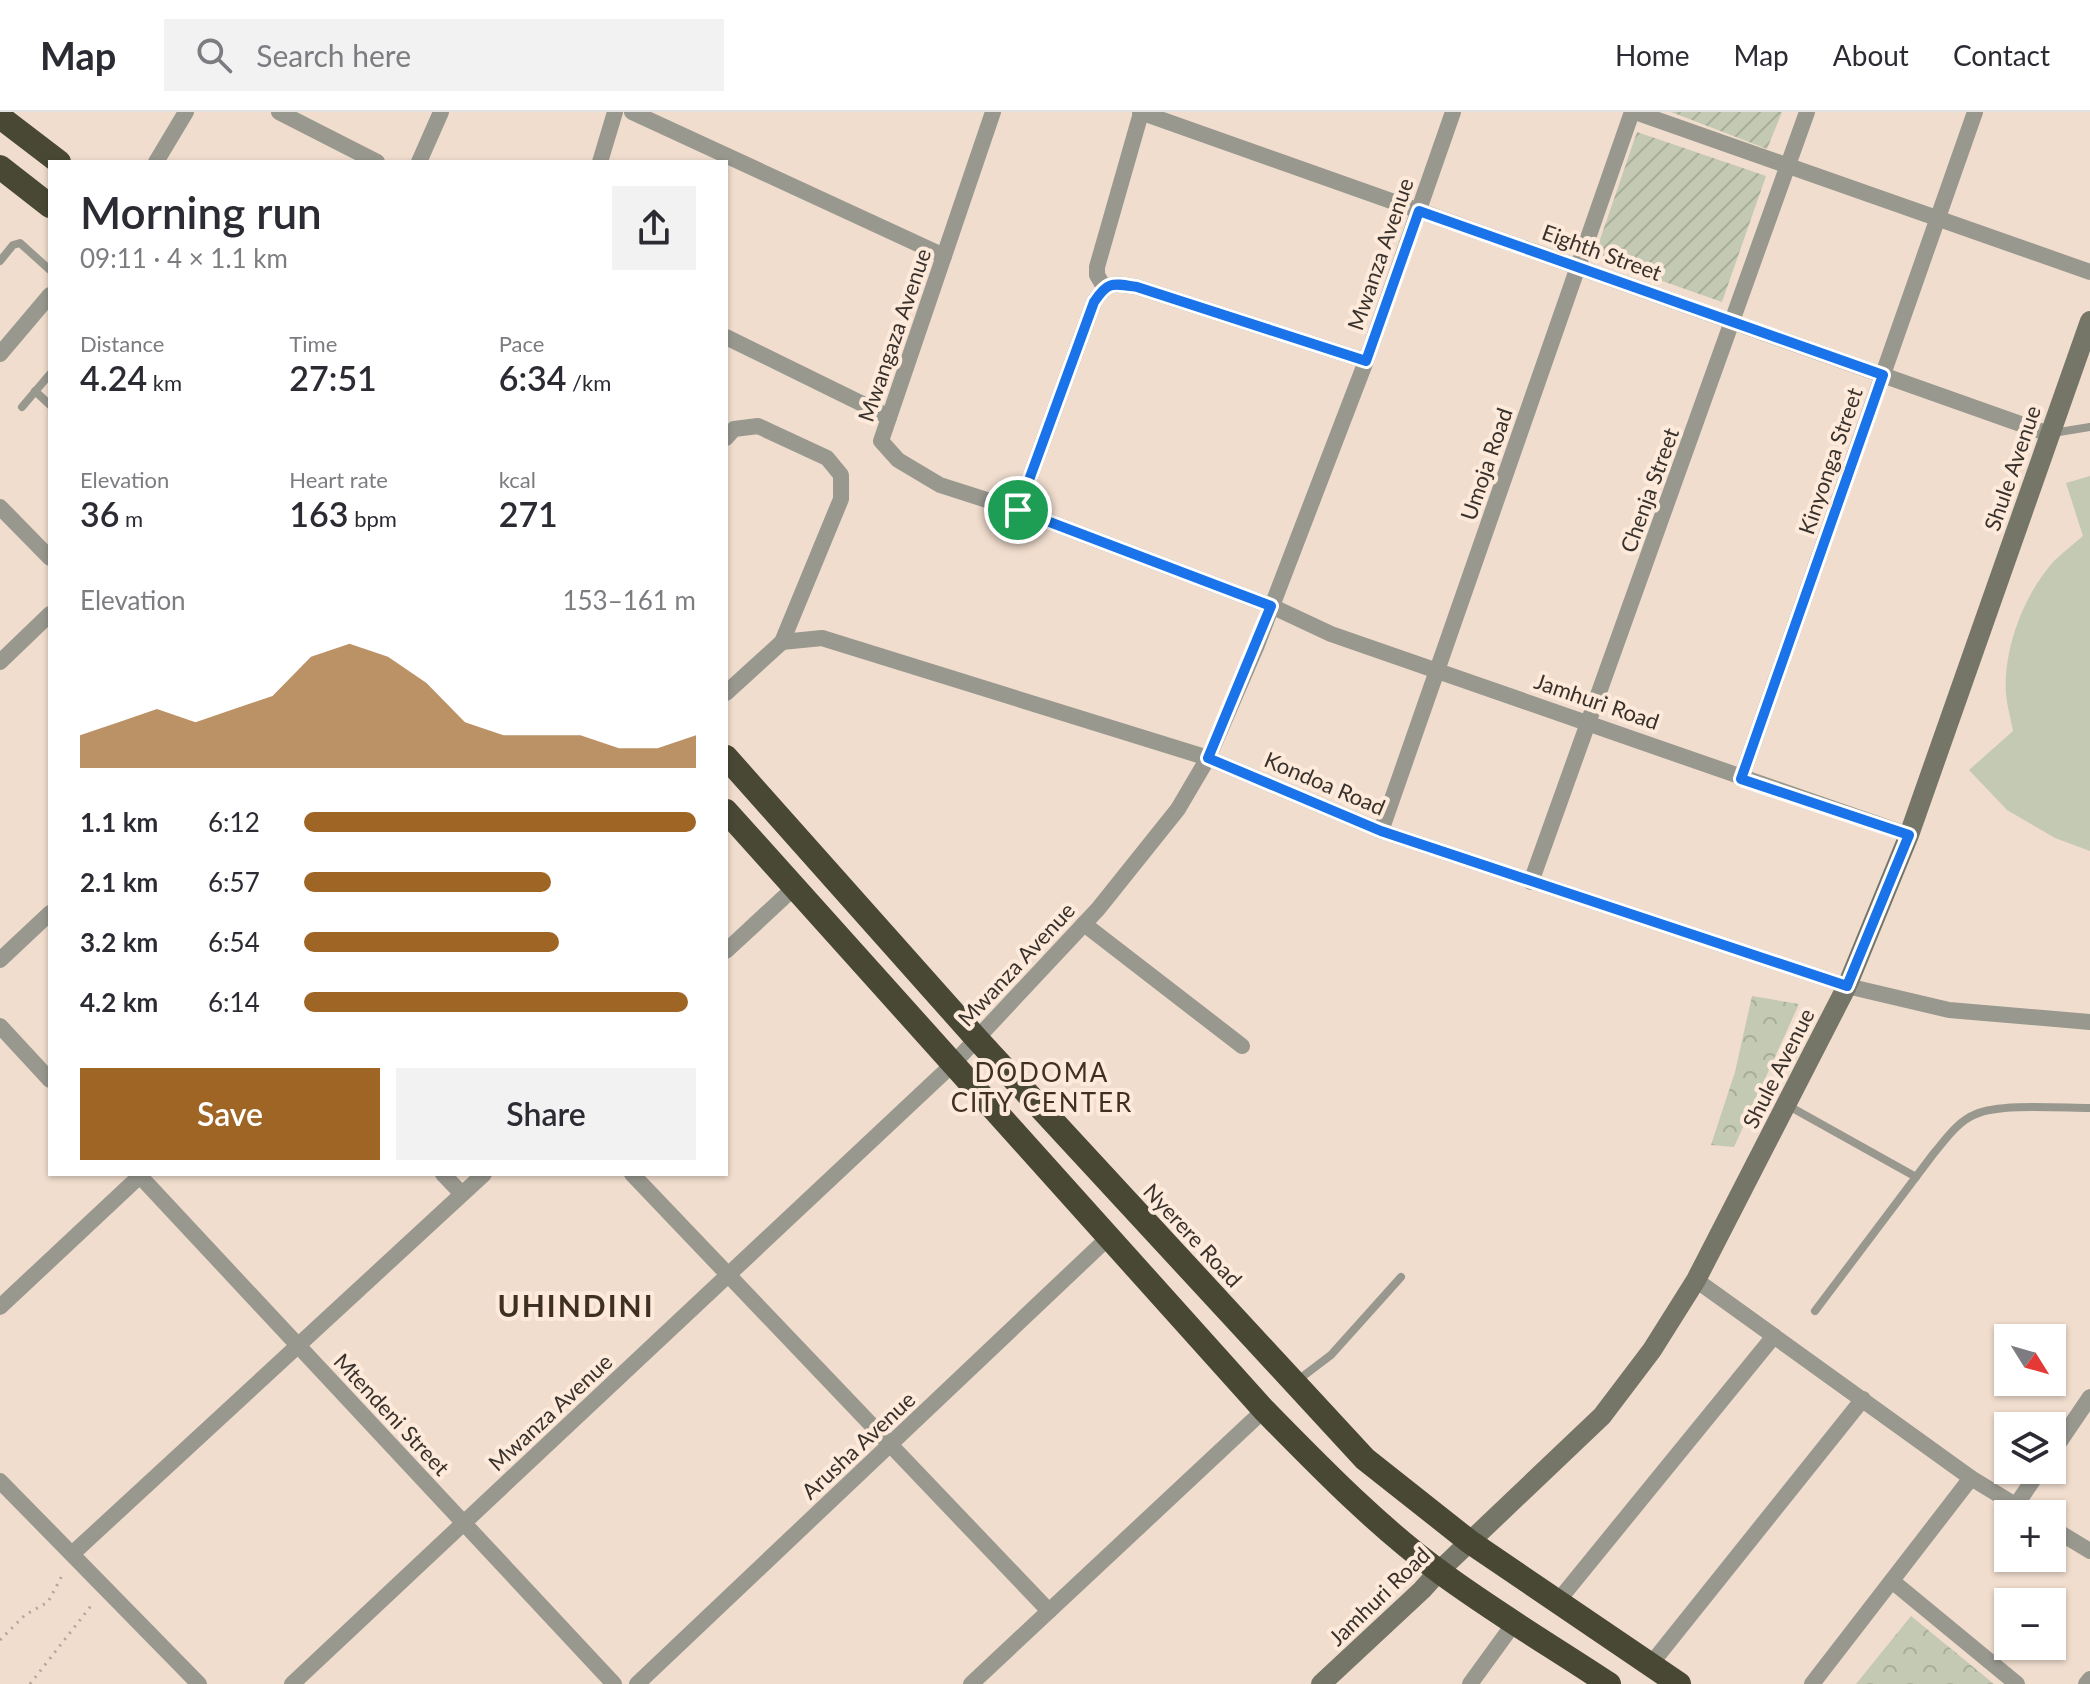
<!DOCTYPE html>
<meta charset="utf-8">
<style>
:root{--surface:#fff;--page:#f2f2f3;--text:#2b2b33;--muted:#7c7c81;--line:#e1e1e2;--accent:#9f6525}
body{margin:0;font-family:Lato,sans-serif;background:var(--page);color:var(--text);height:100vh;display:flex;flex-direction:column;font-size:30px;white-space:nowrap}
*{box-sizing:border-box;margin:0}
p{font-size:26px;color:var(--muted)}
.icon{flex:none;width:44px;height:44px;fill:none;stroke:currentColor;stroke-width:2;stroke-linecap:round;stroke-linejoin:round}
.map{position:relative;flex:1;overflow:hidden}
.drawer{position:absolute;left:48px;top:48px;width:680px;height:1016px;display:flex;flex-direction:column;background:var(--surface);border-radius:0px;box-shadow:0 2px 6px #0004}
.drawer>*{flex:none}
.needle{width:52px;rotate:127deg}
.controls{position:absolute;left:1994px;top:1212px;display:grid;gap:16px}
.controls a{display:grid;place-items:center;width:72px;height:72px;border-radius:0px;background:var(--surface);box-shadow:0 2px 6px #0004;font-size:40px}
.pin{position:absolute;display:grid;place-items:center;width:68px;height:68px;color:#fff;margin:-34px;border:4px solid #fff;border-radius:50%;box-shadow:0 2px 8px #0007}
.round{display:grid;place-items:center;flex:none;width:84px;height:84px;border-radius:0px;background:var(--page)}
.headline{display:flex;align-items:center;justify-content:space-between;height:136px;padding:0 32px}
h1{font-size:44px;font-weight:600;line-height:60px}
.metrics{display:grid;grid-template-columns:repeat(3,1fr);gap:12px;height:136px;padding:8px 32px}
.metrics div{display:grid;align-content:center}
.metrics b{font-size:34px;font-weight:600}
.metrics small{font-size:22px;font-weight:400}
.metrics p{font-size:22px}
.chart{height:224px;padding:16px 32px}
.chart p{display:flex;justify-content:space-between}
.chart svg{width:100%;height:144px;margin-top:8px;fill:var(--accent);opacity:.7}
.button{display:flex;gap:16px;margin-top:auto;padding:16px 32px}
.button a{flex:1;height:92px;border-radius:0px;background:var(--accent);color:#fff;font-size:32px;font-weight:600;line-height:92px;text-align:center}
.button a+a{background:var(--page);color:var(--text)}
ul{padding:0 32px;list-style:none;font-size:26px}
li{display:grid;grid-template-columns:128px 96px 1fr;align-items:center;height:60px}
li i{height:20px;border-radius:10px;background:var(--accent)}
header{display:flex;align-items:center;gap:48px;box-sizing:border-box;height:112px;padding:0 40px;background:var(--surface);border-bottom:2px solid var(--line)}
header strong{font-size:38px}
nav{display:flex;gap:44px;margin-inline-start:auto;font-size:28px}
.search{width:560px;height:72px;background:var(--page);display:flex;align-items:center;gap:20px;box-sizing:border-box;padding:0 28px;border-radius:0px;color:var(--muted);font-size:30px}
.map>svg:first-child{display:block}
.grass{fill:#c3c9b2}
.park{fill:url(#park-crowns)}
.garden{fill:url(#garden-furrows)}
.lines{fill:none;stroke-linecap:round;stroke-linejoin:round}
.path{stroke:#b4a599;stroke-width:3;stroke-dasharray:2 6;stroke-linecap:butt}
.lane{stroke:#98988f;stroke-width:8}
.street{stroke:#98988f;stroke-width:16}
.secondary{stroke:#757568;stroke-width:20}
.highway{stroke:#484835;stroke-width:24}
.route-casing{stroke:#fff;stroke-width:16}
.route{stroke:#1a73e8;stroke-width:10}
.labels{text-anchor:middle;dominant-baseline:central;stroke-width:8;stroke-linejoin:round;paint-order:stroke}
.street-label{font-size:22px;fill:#39322c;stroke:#feeadb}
.quarter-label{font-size:26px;letter-spacing:2px;fill:#3f3024;stroke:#feeadb}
.district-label{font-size:30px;font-weight:bold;letter-spacing:2px;fill:#3f3024;stroke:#feeadb}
</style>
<header>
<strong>Map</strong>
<div class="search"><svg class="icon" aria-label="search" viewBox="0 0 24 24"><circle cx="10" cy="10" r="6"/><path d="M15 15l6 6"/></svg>Search here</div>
<nav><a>Home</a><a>Map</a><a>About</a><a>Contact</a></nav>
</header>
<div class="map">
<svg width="2090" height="1572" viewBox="0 0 2090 1572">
<defs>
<pattern id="park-crowns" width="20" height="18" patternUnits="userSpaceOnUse" patternTransform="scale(2)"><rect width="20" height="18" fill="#c3c9b2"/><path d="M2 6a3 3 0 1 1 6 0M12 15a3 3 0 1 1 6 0" fill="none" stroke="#a8ad99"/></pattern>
<pattern id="garden-furrows" width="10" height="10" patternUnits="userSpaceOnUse" patternTransform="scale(2)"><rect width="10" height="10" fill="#c3c9b2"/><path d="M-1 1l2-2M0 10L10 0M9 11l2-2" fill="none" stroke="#a8ad99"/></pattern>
</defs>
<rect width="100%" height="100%" fill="#f0ddce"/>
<path class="grass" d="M2090,364V739L2055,726L2007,698L1969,658L2013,619C2011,607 2007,594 2006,582C2003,537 2024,482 2054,449C2063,440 2074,432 2083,424L2066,371Z"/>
<g class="park">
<path d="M1752,884L1799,892L1734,1035L1711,1033L1735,960Z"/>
<path d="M1911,1504L1994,1572H1856Z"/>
</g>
<g class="garden">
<path d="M1671,0H1782L1767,37Z"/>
<path d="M1637,20L1766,64L1722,190L1594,145Z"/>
</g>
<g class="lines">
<g class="path">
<path d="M0,1528L25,1503L48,1490L64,1460"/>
<path d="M30,1572L94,1490"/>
</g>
<g class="lane">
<path d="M0,149L13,133L20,131L50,158"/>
<path d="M35,279L50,293"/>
<path d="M22,295L50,262"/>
<path d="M2053,321L2090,315"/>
<path d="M1787,993L1916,1065"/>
<path d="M1815,1199L1934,1041C1946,1027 1958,1009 1976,1002C2000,991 2062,996 2090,996"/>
<path d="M1298,1268L1331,1243L1401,1165"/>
</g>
<g class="street">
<path d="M279,0L377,50"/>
<path d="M632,0L944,144"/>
<path d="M993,0L881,329L898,348L940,373L1018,398L1271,494L1331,522L1909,723"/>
<path d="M1140,0L2049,322"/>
<path d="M1635,0L2090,160"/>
<path d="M156,50L186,0"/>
<path d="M419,50L441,0"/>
<path d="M600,50L615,0"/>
<path d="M1104,175L1097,163V155L1141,1"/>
<path d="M726,225L889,305"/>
<path d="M0,242L50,183"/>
<path d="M726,326L734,317L758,314L827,346L841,363V387L782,530L726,581"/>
<path d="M0,395L50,446"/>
<path d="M1018,398L1094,190C1108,169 1112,171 1137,175L1366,249"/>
<path d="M782,530L822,526L1208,646L1381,719L1847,874L1949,898L2090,910"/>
<path d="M0,550L50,502"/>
<path d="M1741,667L1975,0"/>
<path d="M1381,719L1632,0"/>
<path d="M1531,770L1807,0"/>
<path d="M1084,812L1242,934"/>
<path d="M726,839L795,775"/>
<path d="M0,848L50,801"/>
<path d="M0,914L50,968"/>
<path d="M138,1062L614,1572"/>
<path d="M443,1062L462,1082"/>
<path d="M632,1062L1049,1499"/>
<path d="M1696,1168L1971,1366L2030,1402"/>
<path d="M0,1195L142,1062"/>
<path d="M2052,1341L2090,1285"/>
<path d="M0,1369L199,1572"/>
<path d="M2016,1393L2040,1358"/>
<path d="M2052,1416L2090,1439"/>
<path d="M72,1442L484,1062"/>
<path d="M1892,1469L2017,1572"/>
<path d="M1558,1489L1774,1224"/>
<path d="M1651,1552L1863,1287"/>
<path d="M292,1572L953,952L1098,797L1178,697L1208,646L1257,533L1366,249L1453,0"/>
<path d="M637,1572L1109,1125"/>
<path d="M971,1572L1264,1298"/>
<path d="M1470,1572L1515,1510"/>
<path d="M1812,1572L1971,1366"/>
<path d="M2086,1572L2090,1567"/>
</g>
<path class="secondary" d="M1321,1572L1422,1478L1439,1459L1602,1304L1652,1238L1696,1168L1847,874L1909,723L2090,209"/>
<g class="highway">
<path d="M0,5L59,50"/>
<path d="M0,55L50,94"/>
<path d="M726,645L977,927L1365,1347L1470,1430L1679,1572"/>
<path d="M726,699L1264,1298C1320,1355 1376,1413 1440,1460C1494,1500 1553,1535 1609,1572"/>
</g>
</g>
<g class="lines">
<g class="route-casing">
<path id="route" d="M1419,99L1883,263L1741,667L1909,723L1847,874L1381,719L1208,646L1271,494L1018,398L1094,190C1108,169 1112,171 1137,175L1366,249Z"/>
</g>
<use href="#route" class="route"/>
</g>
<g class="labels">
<g class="street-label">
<text transform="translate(1602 140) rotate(20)">Eighth Street</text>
<text transform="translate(1380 142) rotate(-71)">Mwanza Avenue</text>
<text transform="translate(894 223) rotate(-71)">Mwangaza Avenue</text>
<text transform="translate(1830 349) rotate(-71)">Kinyonga Street</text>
<text transform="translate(1486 352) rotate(-71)">Umoja Road</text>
<text transform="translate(2012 356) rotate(-71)">Shule Avenue</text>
<text transform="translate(1649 378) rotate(-70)">Chenja Street</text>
<text transform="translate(1597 589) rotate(19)">Jamhuri Road</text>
<text transform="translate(1325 671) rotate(23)">Kondoa Road</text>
<text transform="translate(1016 852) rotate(-47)">Mwanza Avenue</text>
<text transform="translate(1778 956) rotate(-63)">Shule Avenue</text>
<text transform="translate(1193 1123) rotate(47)">Nyerere Road</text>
<text transform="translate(550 1300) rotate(-43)">Mwanza Avenue</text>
<text transform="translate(392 1302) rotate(47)">Mtendeni Street</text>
<text transform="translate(858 1333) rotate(-43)">Arusha Avenue</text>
<text transform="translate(1379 1484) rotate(-44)">Jamhuri Road</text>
</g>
<g class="quarter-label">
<text x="1042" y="960">DODOMA<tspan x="1042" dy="30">CITY CENTER</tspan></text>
</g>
<g class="district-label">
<text x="576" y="1193">UHINDINI</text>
</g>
</g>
</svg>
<div class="controls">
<a><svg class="needle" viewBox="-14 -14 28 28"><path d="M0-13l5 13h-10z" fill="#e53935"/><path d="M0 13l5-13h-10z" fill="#7c7c81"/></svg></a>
<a><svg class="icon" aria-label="layers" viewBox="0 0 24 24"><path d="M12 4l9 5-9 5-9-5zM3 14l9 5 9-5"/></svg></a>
<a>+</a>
<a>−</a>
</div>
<div class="pin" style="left:1018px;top:398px;background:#1e9e55"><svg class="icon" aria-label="arrive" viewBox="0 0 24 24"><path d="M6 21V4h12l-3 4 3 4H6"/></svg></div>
<section class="drawer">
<div class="headline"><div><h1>Morning run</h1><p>09:11 · 4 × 1.1 km</p></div><a class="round"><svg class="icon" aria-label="share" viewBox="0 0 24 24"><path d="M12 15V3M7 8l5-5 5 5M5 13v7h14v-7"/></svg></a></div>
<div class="metrics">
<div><p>Distance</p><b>4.24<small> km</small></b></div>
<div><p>Time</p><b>27:51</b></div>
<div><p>Pace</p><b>6:34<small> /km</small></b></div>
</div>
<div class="metrics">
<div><p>Elevation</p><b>36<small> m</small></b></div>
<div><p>Heart rate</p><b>163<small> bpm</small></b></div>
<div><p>kcal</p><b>271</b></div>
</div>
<div class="chart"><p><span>Elevation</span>153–161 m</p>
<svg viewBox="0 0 160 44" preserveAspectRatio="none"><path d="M0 44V34L10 30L20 26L30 30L40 26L50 22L60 10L70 6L80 10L90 18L100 30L110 34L120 34L130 34L140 38L150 38L160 34V44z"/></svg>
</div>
<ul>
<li><b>1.1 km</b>6:12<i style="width:100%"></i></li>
<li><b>2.1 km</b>6:57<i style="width:63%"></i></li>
<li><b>3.2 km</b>6:54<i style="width:65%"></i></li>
<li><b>4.2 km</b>6:14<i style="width:98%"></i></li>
</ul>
<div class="button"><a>Save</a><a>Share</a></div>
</section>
</div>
